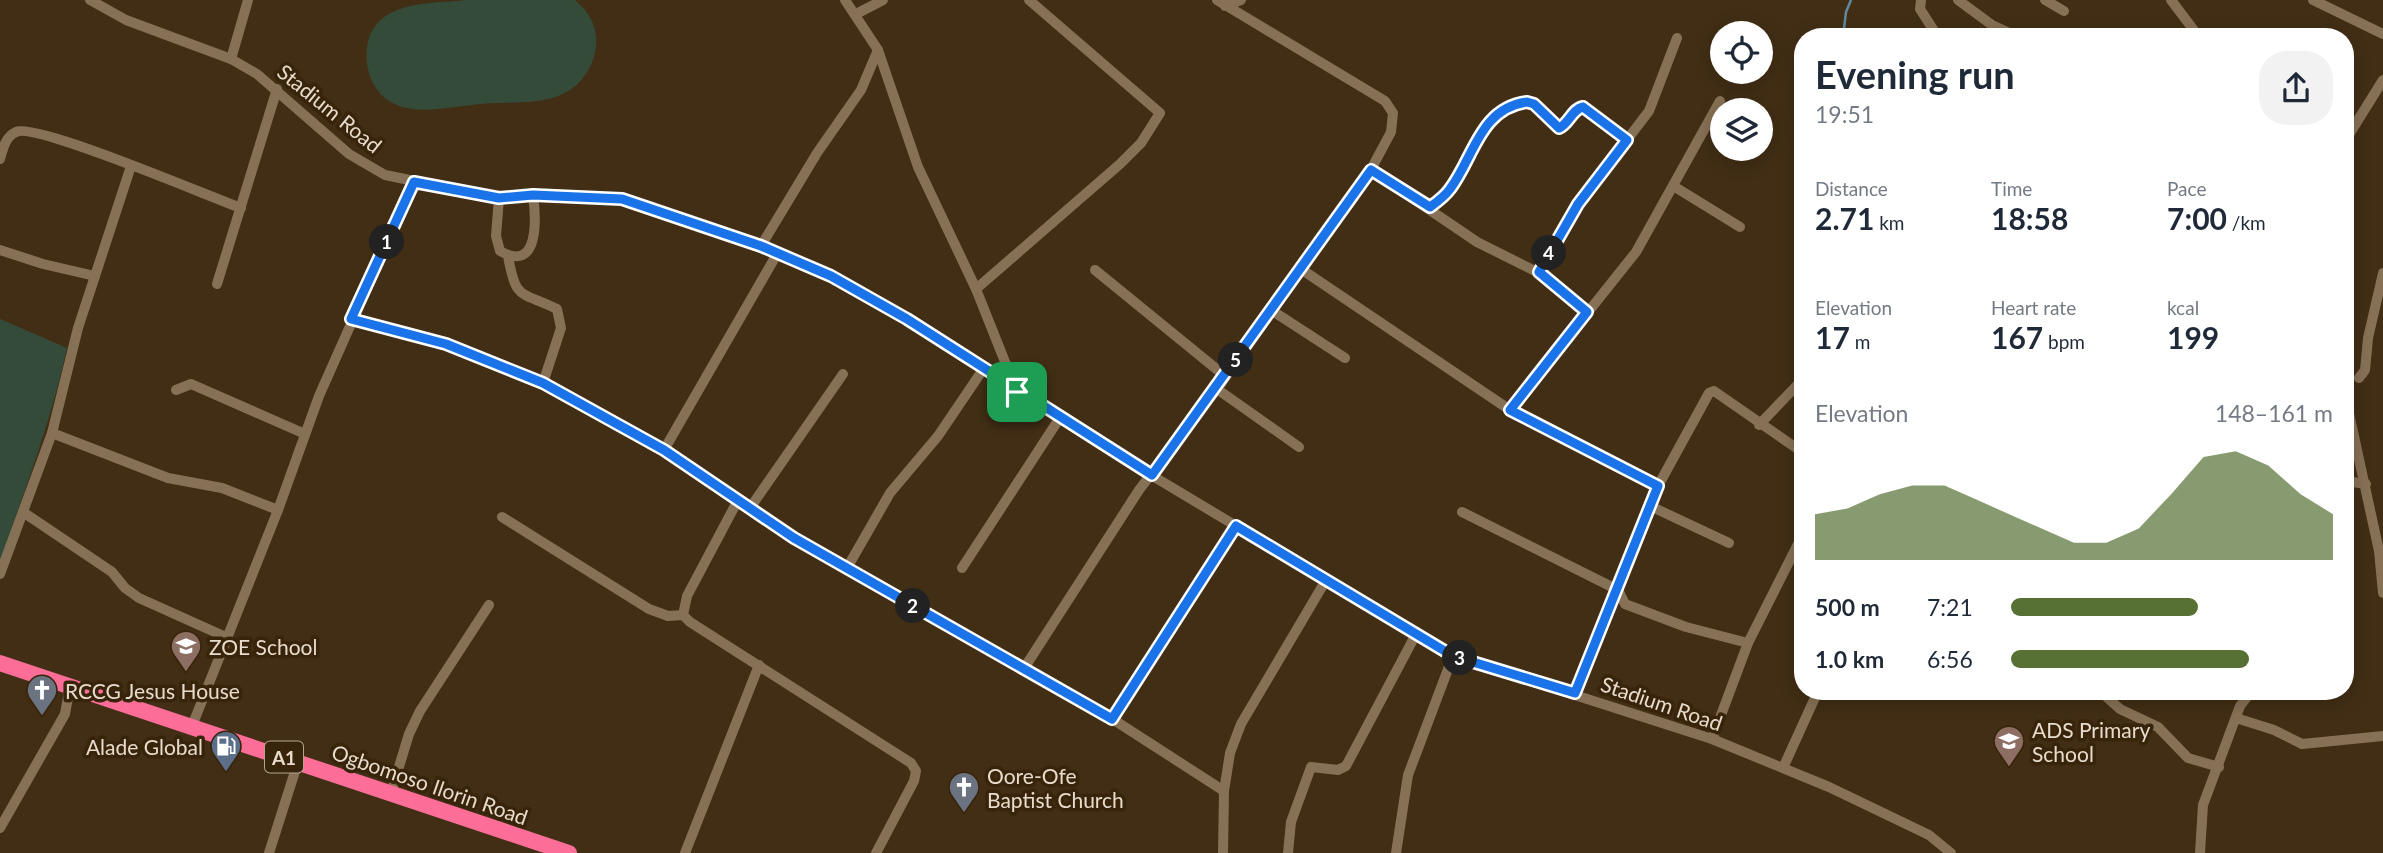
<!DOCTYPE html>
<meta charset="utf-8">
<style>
:root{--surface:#fff;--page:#f2f2f3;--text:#1f2937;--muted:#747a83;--accent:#577134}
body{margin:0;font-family:Lato,sans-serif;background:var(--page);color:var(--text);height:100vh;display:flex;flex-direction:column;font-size:26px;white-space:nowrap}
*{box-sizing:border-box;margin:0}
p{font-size:23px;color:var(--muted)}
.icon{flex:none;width:38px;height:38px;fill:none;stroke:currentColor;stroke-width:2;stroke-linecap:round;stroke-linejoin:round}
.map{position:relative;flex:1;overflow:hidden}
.panel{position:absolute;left:1794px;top:28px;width:560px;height:672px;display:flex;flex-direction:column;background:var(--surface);border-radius:28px;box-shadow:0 4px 18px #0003}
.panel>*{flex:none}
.tools{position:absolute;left:1710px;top:21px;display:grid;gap:14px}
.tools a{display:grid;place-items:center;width:63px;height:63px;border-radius:50%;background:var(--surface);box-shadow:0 4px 18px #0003;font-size:35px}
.pin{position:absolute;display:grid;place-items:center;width:60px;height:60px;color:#fff;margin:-30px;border-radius:14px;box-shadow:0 4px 10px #0006}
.km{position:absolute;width:35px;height:35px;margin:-18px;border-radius:50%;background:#222;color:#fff;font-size:19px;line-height:35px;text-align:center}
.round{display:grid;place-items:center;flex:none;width:74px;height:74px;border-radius:28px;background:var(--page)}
.summary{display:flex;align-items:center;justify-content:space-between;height:119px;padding:0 21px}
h1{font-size:38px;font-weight:700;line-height:52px}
.stats{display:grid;grid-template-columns:repeat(3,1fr);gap:10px;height:119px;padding:7px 21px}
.stats div{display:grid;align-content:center}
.stats b{font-size:30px;font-weight:700}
.stats small{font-size:19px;font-weight:400}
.stats p{font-size:19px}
.chart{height:196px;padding:14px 21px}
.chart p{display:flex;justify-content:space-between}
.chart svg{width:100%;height:126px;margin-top:7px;fill:var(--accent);opacity:.7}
ul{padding:0 21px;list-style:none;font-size:23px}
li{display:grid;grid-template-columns:112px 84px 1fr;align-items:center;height:52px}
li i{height:18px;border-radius:9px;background:var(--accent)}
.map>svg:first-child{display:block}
.green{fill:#344b3a}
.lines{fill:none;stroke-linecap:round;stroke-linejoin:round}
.stream{stroke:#62889f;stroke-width:2.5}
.minor{stroke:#877156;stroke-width:10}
.highway{stroke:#fc6e98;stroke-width:16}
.route-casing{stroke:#fff;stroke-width:14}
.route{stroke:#1a73e8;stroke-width:9}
.labels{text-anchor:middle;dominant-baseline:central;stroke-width:7;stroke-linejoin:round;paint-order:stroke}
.shield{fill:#38240a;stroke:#b3a492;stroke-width:2}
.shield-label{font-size:19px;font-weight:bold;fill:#e8dbcc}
.street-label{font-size:21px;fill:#e8dbcc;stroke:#38240a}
.poi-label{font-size:21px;fill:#e8dbcc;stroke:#38240a;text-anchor:start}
</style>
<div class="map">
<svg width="2383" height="853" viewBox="0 0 2383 853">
<rect width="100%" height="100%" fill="#422e15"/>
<g class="green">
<path d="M466,0H575C580,5 586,10 589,16C606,42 591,80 565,93C539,106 508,101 480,104C443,107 391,124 371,79C366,67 365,51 369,38C383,0 431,4 466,0Z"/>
<path d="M0,319L67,348C51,421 25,490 0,561Z"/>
</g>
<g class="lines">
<path class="stream" d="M1843,37L1846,12L1851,0"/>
<g class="minor">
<path d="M90,0L126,20L231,59L257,74L349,154L385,175L499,198L533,195L623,199L761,246L831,276L907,319L1101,445L1453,656L1712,739L1829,787L1929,835L1951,853"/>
<path d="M845,0L878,50L918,167L976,289L1017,392"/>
<path d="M1921,0L1920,9L1938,37"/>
<path d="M1958,0L1992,25L2018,37"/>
<path d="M2045,0L2064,11"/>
<path d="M2171,0L2199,37"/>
<path d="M2313,0L2383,34"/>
<path d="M1225,6L1241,0"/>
<path d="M856,14L883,0"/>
<path d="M231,59L248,0"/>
<path d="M2345,141L2383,80"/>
<path d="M0,159C3,149 5,137 16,132C35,122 210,197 241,208"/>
<path d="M1371,170L1477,242L1539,273L1587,312"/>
<path d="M1675,187L1740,227"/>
<path d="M499,198L496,236L500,251C540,274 536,217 533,195"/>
<path d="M1430,207C1466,177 1473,129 1515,104H1534L1559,129L1565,126L1578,108L1583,107L1627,140"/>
<path d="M761,246L817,153L861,90L878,50"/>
<path d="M0,250L43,264L95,276"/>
<path d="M508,256C516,302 521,291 557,309L561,328L543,383"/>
<path d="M1301,269L1510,410L1658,486"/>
<path d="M1095,270L1225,376"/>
<path d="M1539,273L1578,204L1649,111L1677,38"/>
<path d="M217,284L277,89"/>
<path d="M976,289L1120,164L1141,143L1160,113L1029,0"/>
<path d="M1271,310L1345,358"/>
<path d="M351,319L446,344L543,383L664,450L794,538L1100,711L1224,791"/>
<path d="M2359,378L2365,370L2368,338L2383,273"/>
<path d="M1217,389L1299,447"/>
<path d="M176,390L191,384L305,434"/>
<path d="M2345,395L2379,551L2383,593"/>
<path d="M1510,410L1636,252L1720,101"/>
<path d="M1759,425L1802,380"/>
<path d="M52,433L168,478L222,488L278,510"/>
<path d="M664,450L777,254"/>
<path d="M2345,481L2366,484"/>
<path d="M738,500L687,596L683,615L690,622L911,763L916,771L914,781L876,853"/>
<path d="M1650,506L1729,543"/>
<path d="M750,508L843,374"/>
<path d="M23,512L112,572L125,588L139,598L228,638"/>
<path d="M1462,512L1618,590L1625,604L1686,627L1748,643"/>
<path d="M502,517L649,609L668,616L683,615"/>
<path d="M847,568L890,493L938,436L984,368"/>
<path d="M962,568L1059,419"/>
<path d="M0,574L52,433L78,328L131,166"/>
<path d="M1023,670L1139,490L1217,389L1368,175L1391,132L1393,113L1385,101L1217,0"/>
<path d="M2100,691L2120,709L2158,727L2188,758L2219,767"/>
<path d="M1575,693L1658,486L1709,393L1714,391L1802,452"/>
<path d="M2236,718L2274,730L2302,744L2383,736"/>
<path d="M1112,719L1236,526"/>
<path d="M192,726L278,510L319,396L414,182"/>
<path d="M1712,739L1748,643L1802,536"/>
<path d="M1783,768L1818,691"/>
<path d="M391,793L409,734L420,711L489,605"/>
<path d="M0,828L65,714L70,686"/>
<path d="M269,853L298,762"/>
<path d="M685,853L759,665"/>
<path d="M1223,853L1224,791L1230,753L1241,724L1326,580"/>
<path d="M1288,853L1291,822L1311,767L1338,770L1346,766L1416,634"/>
<path d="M1396,853L1408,775L1453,656"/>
<path d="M2200,853L2203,805L2240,706L2252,691"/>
</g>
<path class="highway" d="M0,663L569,853"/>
</g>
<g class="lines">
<g class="route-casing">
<path id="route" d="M1527,102L1534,104L1559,128C1569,124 1572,109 1583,107L1627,140L1578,204L1539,272L1587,312L1510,410L1658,486L1575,693L1453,656L1236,526L1112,719L794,538L664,450L543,383L446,344L351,319L414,182L499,198L533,195L622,199L761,246L831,276L907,319L1152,475L1371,170L1430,207C1437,202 1445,196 1450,189C1474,157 1480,108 1527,102Z"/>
</g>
<use href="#route" class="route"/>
</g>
<defs>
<g id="school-pin" transform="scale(1.575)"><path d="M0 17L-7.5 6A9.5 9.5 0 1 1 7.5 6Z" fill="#8d6e63" stroke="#38240a"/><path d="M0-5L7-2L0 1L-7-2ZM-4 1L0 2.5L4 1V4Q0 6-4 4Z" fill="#fff"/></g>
<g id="church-pin" transform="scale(1.575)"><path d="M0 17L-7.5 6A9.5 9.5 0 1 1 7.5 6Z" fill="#6b7280" stroke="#38240a"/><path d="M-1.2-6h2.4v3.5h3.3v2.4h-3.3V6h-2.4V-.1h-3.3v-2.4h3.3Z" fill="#fff"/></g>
<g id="fuel-pin" transform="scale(1.575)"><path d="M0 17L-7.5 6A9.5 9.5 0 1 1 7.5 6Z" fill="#5c6f8a" stroke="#38240a"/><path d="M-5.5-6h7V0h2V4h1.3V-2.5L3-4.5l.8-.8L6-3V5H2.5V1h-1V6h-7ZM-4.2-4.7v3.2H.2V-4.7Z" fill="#fff"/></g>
</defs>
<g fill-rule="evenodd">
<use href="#school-pin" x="186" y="646"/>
<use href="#church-pin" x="42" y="690"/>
<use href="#school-pin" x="2009" y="741"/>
<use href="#fuel-pin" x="226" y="746"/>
<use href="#church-pin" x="964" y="787"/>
</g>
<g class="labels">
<rect class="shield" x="265" y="741.5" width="38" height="31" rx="5"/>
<g class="shield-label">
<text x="284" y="757">A1</text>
</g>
<g class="street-label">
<text transform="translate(330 108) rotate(39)">Stadium Road</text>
<text transform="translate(1662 703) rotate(19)">Stadium Road</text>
<text transform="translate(430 784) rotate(19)">Ogbomoso Ilorin Road</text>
</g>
<g class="poi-label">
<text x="209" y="646">ZOE School</text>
<text x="65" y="690">RCCG Jesus House</text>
<text x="2032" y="729">ADS Primary<tspan x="2032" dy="24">School</tspan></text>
<text x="203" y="746" text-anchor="end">Alade Global</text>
<text x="987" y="775">Oore-Ofe<tspan x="987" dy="24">Baptist Church</tspan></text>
</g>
</g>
</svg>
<div class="tools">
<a><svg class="icon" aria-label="locate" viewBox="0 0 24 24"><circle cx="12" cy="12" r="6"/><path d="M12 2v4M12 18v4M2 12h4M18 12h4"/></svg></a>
<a><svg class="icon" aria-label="layers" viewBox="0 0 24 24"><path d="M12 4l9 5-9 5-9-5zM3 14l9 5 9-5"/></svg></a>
</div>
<div class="pin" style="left:1017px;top:392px;background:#1e9e55"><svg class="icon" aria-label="arrive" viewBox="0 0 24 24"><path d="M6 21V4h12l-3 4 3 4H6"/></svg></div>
<b class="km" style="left:387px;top:242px">1</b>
<b class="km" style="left:913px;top:606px">2</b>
<b class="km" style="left:1460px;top:658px">3</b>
<b class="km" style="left:1549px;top:253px">4</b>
<b class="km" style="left:1236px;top:360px">5</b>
<section class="panel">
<div class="summary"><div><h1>Evening run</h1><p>19:51</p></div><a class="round"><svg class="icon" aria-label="share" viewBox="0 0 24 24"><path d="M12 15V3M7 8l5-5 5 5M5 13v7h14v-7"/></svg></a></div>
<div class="stats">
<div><p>Distance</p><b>2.71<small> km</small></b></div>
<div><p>Time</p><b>18:58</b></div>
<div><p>Pace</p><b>7:00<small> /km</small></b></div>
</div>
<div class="stats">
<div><p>Elevation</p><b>17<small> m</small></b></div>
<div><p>Heart rate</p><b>167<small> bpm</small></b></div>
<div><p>kcal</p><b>199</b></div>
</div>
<div class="chart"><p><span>Elevation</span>148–161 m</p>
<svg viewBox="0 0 160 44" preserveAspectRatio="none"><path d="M0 44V28L10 26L20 21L30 18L40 18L50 23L60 28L70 33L80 38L90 38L100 33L110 21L120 8L130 6L140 11L150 21L160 28V44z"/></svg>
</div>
<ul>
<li><b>500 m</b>7:21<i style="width:58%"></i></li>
<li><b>1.0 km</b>6:56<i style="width:74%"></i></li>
</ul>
</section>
</div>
